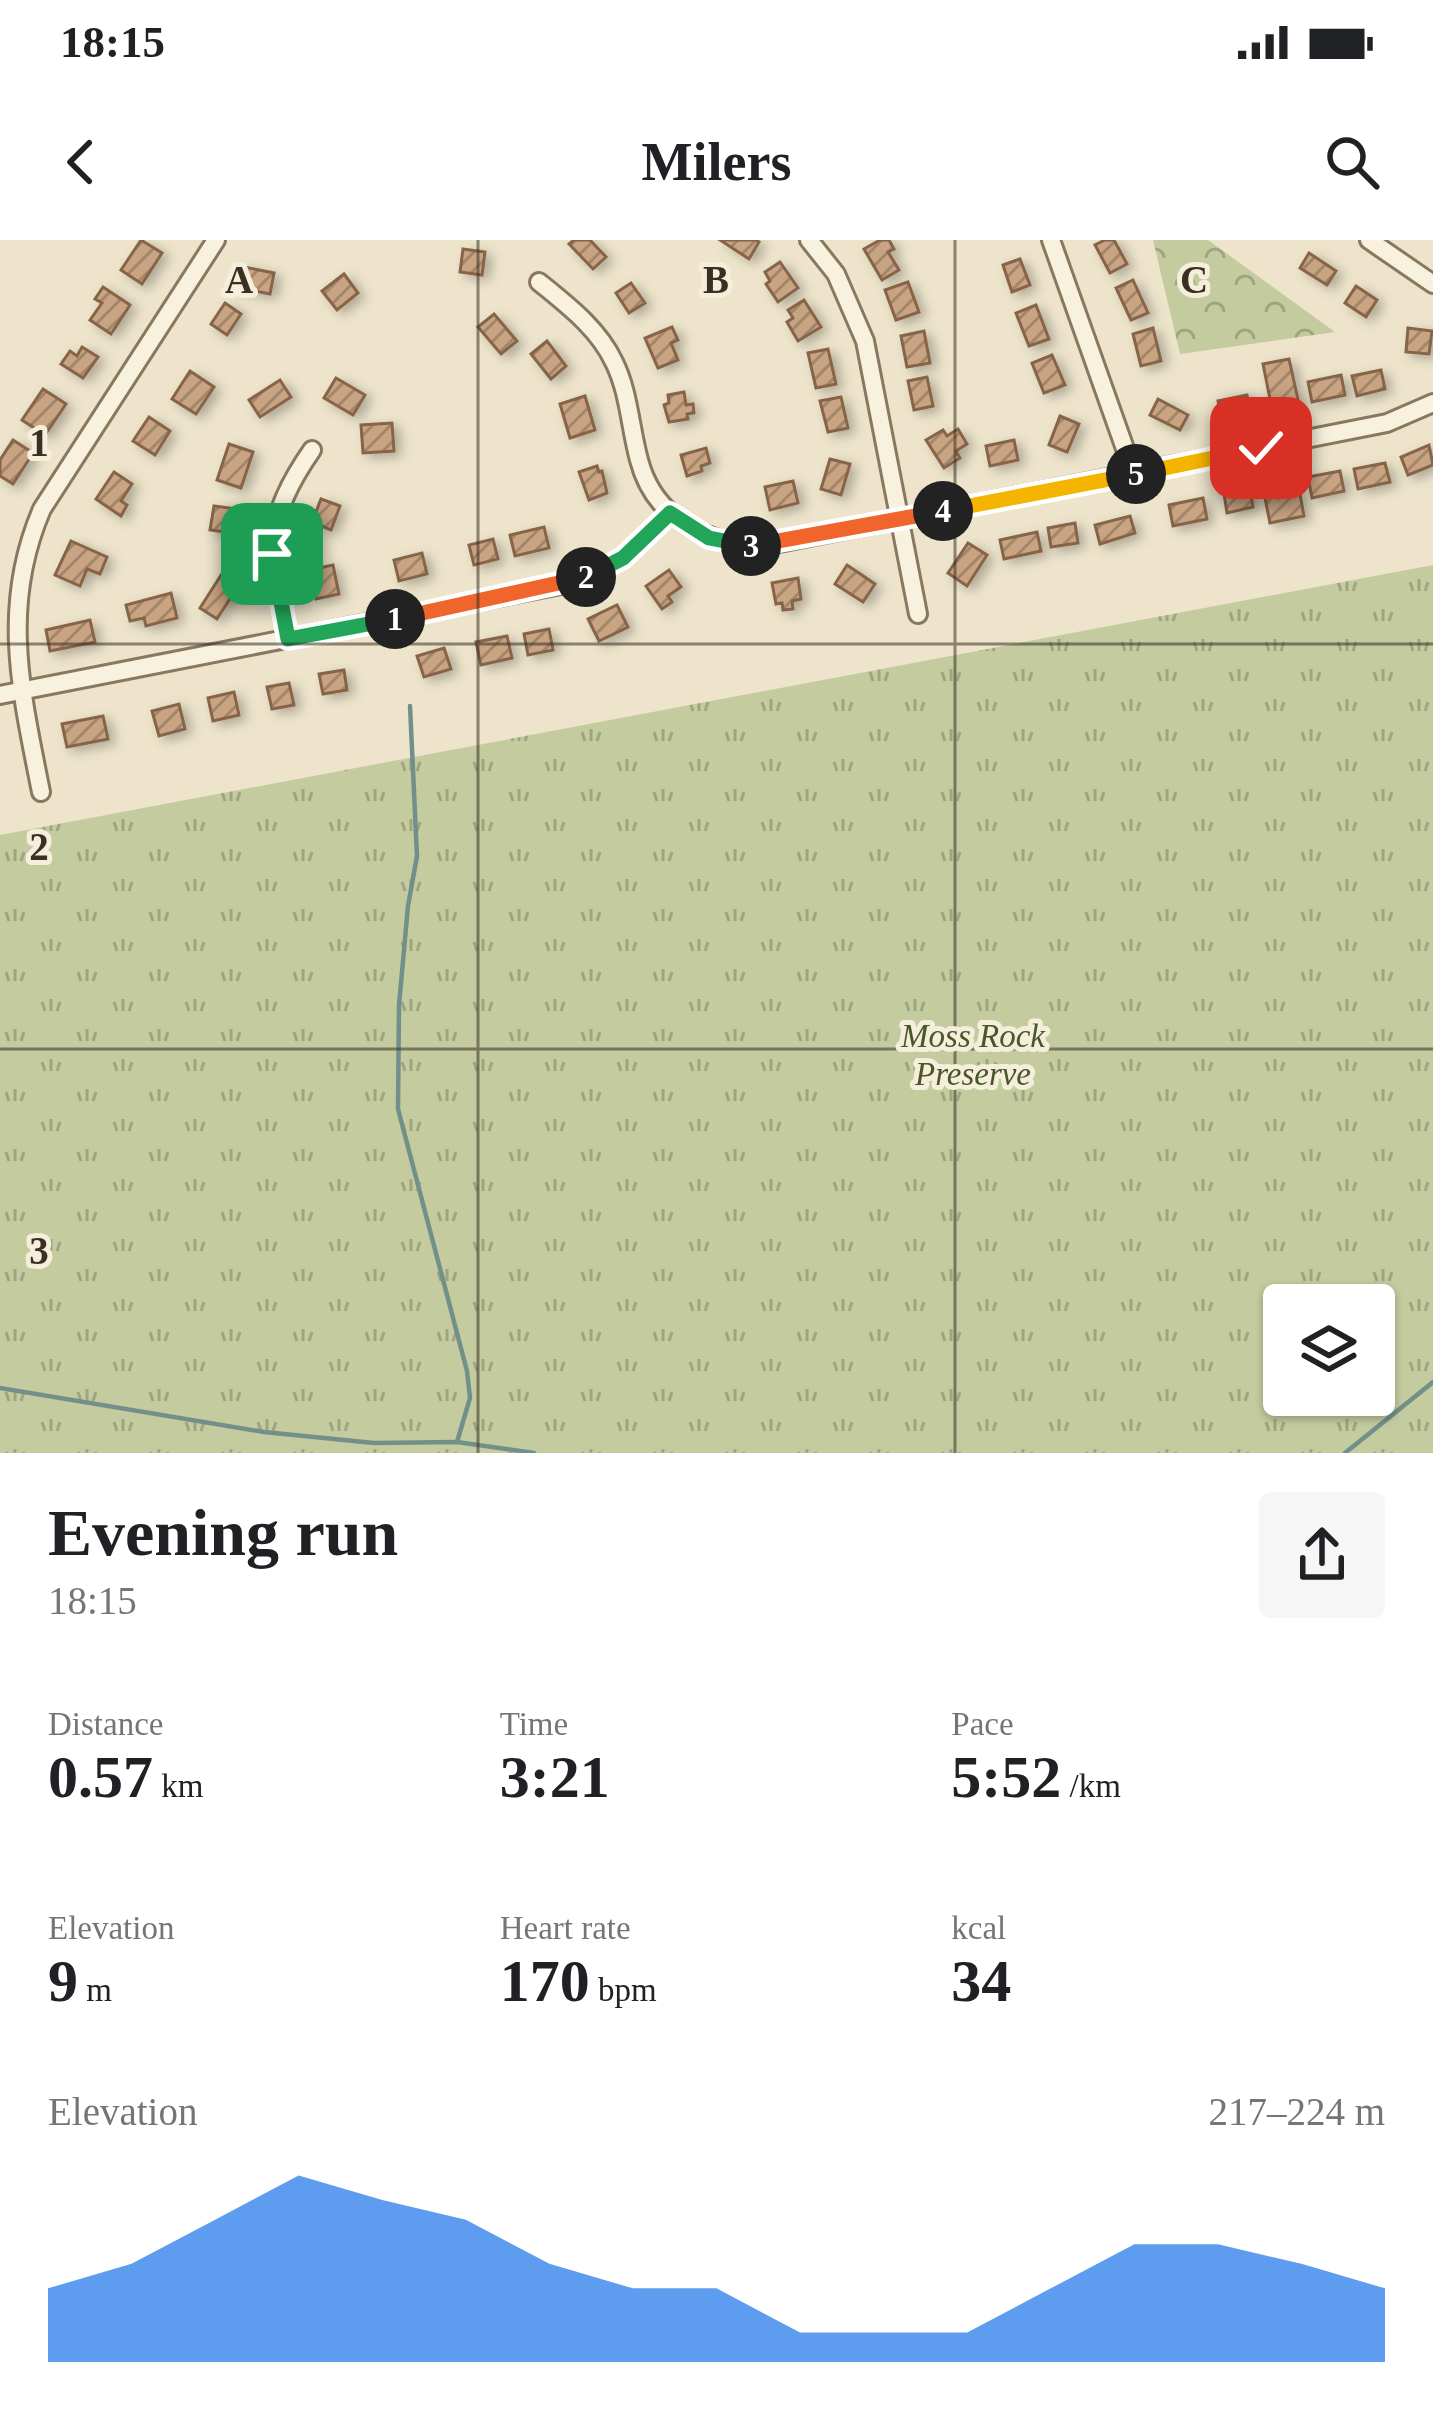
<!DOCTYPE html>
<meta charset="utf-8">
<style>
:root{--surface:#fff;--page:#f6f6f6;--text:#202124;--muted:#757577;--accent:#1a73e8}
body{margin:0;font-family:Georgia,serif;background:var(--page);color:var(--text);height:100vh;display:flex;flex-direction:column;font-size:45px;white-space:nowrap}
*{box-sizing:border-box;margin:0}
p{font-size:39px;color:var(--muted)}
.icon{flex:none;width:66px;height:66px;fill:none;stroke:currentColor;stroke-width:2;stroke-linecap:round;stroke-linejoin:round}
.map{position:relative;height:1213px;overflow:hidden}
.sheet{display:flex;flex-direction:column;background:var(--surface);flex:1}
.sheet>*{flex:none}
.buttons{position:absolute;left:1263px;top:1044px;display:grid;gap:24px}
.buttons a{display:grid;place-items:center;width:132px;height:132px;border-radius:12px;background:var(--surface);box-shadow:0 3px 9px #0004;font-size:60px}
.pin{position:absolute;display:grid;place-items:center;width:102px;height:102px;color:#fff;margin:-51px;border-radius:24px;box-shadow:0 6px 18px #0006}
.km{position:absolute;width:60px;height:60px;margin:-30px;border-radius:50%;background:#222;color:#fff;font-size:33px;line-height:60px;text-align:center}
.round{display:grid;place-items:center;flex:none;width:126px;height:126px;border-radius:12px;background:var(--page)}
.summary{display:flex;align-items:center;justify-content:space-between;height:204px;padding:0 48px}
h1{font-size:66px;font-weight:600;line-height:90px}
.figures{display:grid;grid-template-columns:repeat(3,1fr);gap:18px;height:204px;padding:12px 48px}
.figures div{display:grid;align-content:center}
.figures b{font-size:60px;font-weight:600}
.figures small{font-size:33px;font-weight:400}
.figures p{font-size:33px}
.chart{height:336px;padding:24px 48px}
.chart p{display:flex;justify-content:space-between}
.chart svg{width:100%;height:216px;margin-top:12px;fill:var(--accent);opacity:.7}
.status{display:flex;justify-content:space-between;align-items:center;height:84px;padding:0 60px;background:var(--surface);direction:ltr}
.status svg{height:33px;fill:currentColor}
header{display:flex;justify-content:space-between;align-items:center;height:156px;padding:0 48px;background:var(--surface);font-size:54px;font-weight:600}
.map>svg:first-child{display:block}
.forest{fill:url(#forest-crowns)}
.park{fill:url(#park-tufts);fill-rule:evenodd}
.lines{fill:none;stroke-linecap:round;stroke-linejoin:round}
.stream{stroke:#72908a;stroke-width:4.5}
.building{fill:url(#building-hatch);stroke:#876447;stroke-width:3;filter:url(#shadow)}
.minor-casing{stroke:#897860;stroke-width:22}
.minor{stroke:#f8f1de;stroke-width:16}
.split-1-casing{stroke:#fff;stroke-width:24}
.split-2-casing{stroke:#fff;stroke-width:24}
.split-3-casing{stroke:#fff;stroke-width:24}
.split-4-casing{stroke:#fff;stroke-width:24}
.split-5-casing{stroke:#fff;stroke-width:24}
.split-6-casing{stroke:#fff;stroke-width:24}
.split-1{stroke:#22a559;stroke-width:15}
.split-2{stroke:#f0652b;stroke-width:15}
.split-3{stroke:#22a559;stroke-width:15}
.split-4{stroke:#f0652b;stroke-width:15}
.split-5{stroke:#f5b400;stroke-width:15}
.split-6{stroke:#f5b400;stroke-width:15}
.grid{fill:none;stroke:#3a2f22;stroke-width:3;stroke-opacity:0.55}
.labels{text-anchor:middle;dominant-baseline:central;stroke-width:10;stroke-linejoin:round;paint-order:stroke}
.park-label{font-size:33px;font-style:italic;fill:#48562a;stroke:#f4eeda}
.grid-label{font-size:39px;text-anchor:middle;font-weight:bold;fill:#3a2f22;stroke:#f4eeda;stroke-width:10;stroke-linejoin:round;paint-order:stroke}
</style>
<div class="status"><b>18:15</b><svg viewBox="0 0 49 12"><path d="M0 12V9h3v3zM5 12V6h3v6zM10 12V3h3v9zM15 12V0h3v12zM26 1h20v11H26zM47 4h2v5h-2z"/></svg></div>
<header><svg class="icon" aria-label="back" viewBox="0 0 24 24"><path d="M15 5l-7 7 7 7"/></svg>Milers<svg class="icon" aria-label="search" viewBox="0 0 24 24"><circle cx="10" cy="10" r="6"/><path d="M15 15l6 6"/></svg></header>
<div class="map">
<svg width="1433" height="1213" viewBox="0 0 1433 1213">
<defs>
<pattern id="forest-crowns" width="20" height="18" patternUnits="userSpaceOnUse" patternTransform="scale(3)"><rect width="20" height="18" fill="#c3cb9f"/><path d="M2 6a3 3 0 1 1 6 0M12 15a3 3 0 1 1 6 0" fill="none" stroke="#9fa581"/></pattern>
<pattern id="park-tufts" width="24" height="20" patternUnits="userSpaceOnUse" patternTransform="scale(3)"><rect width="24" height="20" fill="#c3cb9f"/><path d="M3 7l-1-3M5 7V3M7 7l1-3M15 17l-1-3M17 17v-4M19 17l1-3" fill="none" stroke="#9fa581"/></pattern>
<pattern id="building-hatch" width="6" height="6" patternUnits="userSpaceOnUse" patternTransform="scale(3)"><rect width="6" height="6" fill="#c8a483"/><path d="M-1 1l2-2M0 6l6-6M5 7l2-2" fill="none" stroke="#a3866b"/></pattern>
<filter id="shadow"><feDropShadow dx="6" dy="4" stdDeviation="6" flood-color="#0004"/></filter>
</defs>
<rect width="100%" height="100%" fill="#ede4cb"/>
<path class="forest" d="M1153,0H1208L1335,92L1180,114Z"/>
<path class="park" d="M1433,325V1213H0V595ZM1284,1065H1374V1155H1284Z"/>
<g class="lines">
<g class="stream">
<path d="M410,466L417,616L408,666L399,765L398,869L467,1131L470,1158L457,1202"/>
<path d="M0,1148L264,1192L374,1203L457,1202L534,1213"/>
<path d="M1345,1213L1433,1142"/>
</g>
</g>
<g class="building">
<path d="M141,0L162,13L142,44L121,30Z"/>
<path d="M574,0H590L606,17L593,29L569,4Z"/>
<path d="M720,0H756L759,2L749,19Z"/>
<path d="M880,0H889L894,9L888,12L899,30L882,40L864,9Z"/>
<path d="M1105,0H1114L1127,24L1110,33L1095,5Z"/>
<path d="M463,9L485,12L482,35L460,32Z"/>
<path d="M1309,13L1336,31L1327,45L1300,28Z"/>
<path d="M1020,19L1030,45L1012,52L1003,25Z"/>
<path d="M780,22L798,48L778,62L766,44L770,41L765,32Z"/>
<path d="M239,26L274,33L270,54L235,47Z"/>
<path d="M344,34L358,53L337,70L322,51Z"/>
<path d="M1133,40L1148,73L1131,80L1116,48Z"/>
<path d="M908,42L919,72L896,80L885,50Z"/>
<path d="M631,43L645,63L629,73L616,53Z"/>
<path d="M1356,46L1377,60L1366,77L1345,63Z"/>
<path d="M103,47L130,65L111,94L90,80L102,63L95,59Z"/>
<path d="M804,60L821,87L798,101L787,82L793,78L788,70Z"/>
<path d="M225,63L241,74L227,95L211,84Z"/>
<path d="M1036,65L1049,99L1029,106L1016,73Z"/>
<path d="M494,74L517,101L501,114L478,87Z"/>
<path d="M672,87L678,100L671,103L678,120L658,128L645,98Z"/>
<path d="M1153,88L1161,121L1141,126L1133,94Z"/>
<path d="M1408,88L1432,91L1429,114L1406,112Z"/>
<path d="M924,91L930,123L907,127L901,96Z"/>
<path d="M547,101L566,126L551,139L531,114Z"/>
<path d="M82,107L98,117L83,138L61,124L70,111L77,116Z"/>
<path d="M828,109L836,144L816,148L808,113Z"/>
<path d="M1052,115L1065,145L1044,153L1032,123Z"/>
<path d="M1289,119L1299,164L1272,169L1263,124Z"/>
<path d="M1381,130L1385,149L1357,156L1352,136Z"/>
<path d="M190,131L214,147L196,174L172,159Z"/>
<path d="M1341,135L1345,155L1312,162L1308,142Z"/>
<path d="M927,137L933,166L914,170L908,141Z"/>
<path d="M336,138L365,155L353,175L324,158Z"/>
<path d="M280,140L291,157L260,177L249,160Z"/>
<path d="M43,149L66,164L45,195L22,180Z"/>
<path d="M684,152L686,165L693,164L694,173L687,174L688,179L669,182L664,165L669,163L668,155Z"/>
<path d="M1247,155L1251,173L1222,180L1218,161Z"/>
<path d="M585,156L595,190L570,198L560,164Z"/>
<path d="M841,157L848,188L828,192L820,161Z"/>
<path d="M1158,159L1188,175L1180,190L1150,175Z"/>
<path d="M1060,176L1079,184L1067,212L1049,205Z"/>
<path d="M149,177L170,191L155,215L133,201Z"/>
<path d="M392,183L394,211L363,213L361,185Z"/>
<path d="M958,189L967,204L956,211L960,218L944,228L926,200L943,190L947,196Z"/>
<path d="M13,200L33,213L13,244L0,236V220Z"/>
<path d="M1014,200L1018,220L990,226L986,206Z"/>
<path d="M229,204L253,212L241,248L217,240Z"/>
<path d="M1429,205L1433,225L1408,235L1401,217Z"/>
<path d="M706,208L710,223L701,226L702,231L687,236L681,215Z"/>
<path d="M830,219L850,224L841,255L821,249Z"/>
<path d="M1385,223L1390,242L1358,249L1354,229Z"/>
<path d="M597,226L599,232L602,231L607,253L589,260L579,232Z"/>
<path d="M1340,231L1344,251L1312,258L1308,237Z"/>
<path d="M114,232L132,244L121,261L127,265L121,276L96,259Z"/>
<path d="M793,241L798,263L770,270L765,247Z"/>
<path d="M1276,246L1278,258L1300,254L1304,276L1270,283L1263,248Z"/>
<path d="M1250,249L1253,267L1227,273L1224,254Z"/>
<path d="M1203,258L1207,279L1173,286L1169,265Z"/>
<path d="M321,259L340,266L331,290L312,282Z"/>
<path d="M214,266L237,269L233,293L210,290Z"/>
<path d="M1130,276L1135,293L1100,304L1095,285Z"/>
<path d="M1075,283L1078,303L1051,307L1048,288Z"/>
<path d="M544,287L549,308L515,316L510,295Z"/>
<path d="M1037,292L1041,311L1004,319L1000,300Z"/>
<path d="M493,299L498,319L474,325L469,305Z"/>
<path d="M71,301L107,317L100,334L87,329L80,346L55,335Z"/>
<path d="M968,303L987,315L967,346L948,333Z"/>
<path d="M422,313L427,334L399,341L394,320Z"/>
<path d="M333,325L339,354L316,359L310,330Z"/>
<path d="M847,325L875,344L863,362L835,344Z"/>
<path d="M669,330L681,347L668,356L672,362L662,369L646,346Z"/>
<path d="M223,332L240,343L217,379L200,368Z"/>
<path d="M798,338L801,359L792,361L793,369L783,370L782,363L776,364L772,343Z"/>
<path d="M171,353L177,378L146,386L144,378L130,381L126,365Z"/>
<path d="M617,365L628,387L599,401L588,379Z"/>
<path d="M90,380L95,402L50,411L46,390Z"/>
<path d="M549,389L553,410L528,415L524,394Z"/>
<path d="M507,396L512,418L481,425L476,402Z"/>
<path d="M444,408L451,429L424,437L417,416Z"/>
<path d="M344,430L347,450L323,454L319,434Z"/>
<path d="M289,443L294,465L272,469L267,447Z"/>
<path d="M234,452L239,475L213,481L208,458Z"/>
<path d="M179,464L185,489L159,496L152,471Z"/>
<path d="M103,476L108,499L67,507L62,484Z"/>
</g>
<g class="lines">
<g class="minor-casing">
<g id="minor">
<path d="M809,0L836,34L865,101L918,374"/>
<path d="M1051,0L1134,234"/>
<path d="M1369,0L1433,44"/>
<path d="M539,42C567,65 598,88 614,122C629,152 630,187 639,220C655,282 715,309 774,304L1387,183L1433,163"/>
<path d="M288,399C271,315 260,285 312,210"/>
<path d="M0,455L561,345L623,318L670,273"/>
<path d="M41,552C21,451 0,366 42,269L216,0"/>
</g>
</g>
<use href="#minor" class="minor"/>
</g>
<g class="lines">
<g class="split-1-casing">
<path id="split-1" d="M272,314L288,399L395,379"/>
</g>
<g class="split-2-casing">
<path id="split-2" d="M395,379L586,337"/>
</g>
<g class="split-3-casing">
<path id="split-3" d="M586,337L623,318L670,273L709,298L751,306"/>
</g>
<g class="split-4-casing">
<path id="split-4" d="M751,306L943,271"/>
</g>
<g class="split-5-casing">
<path id="split-5" d="M943,271L1136,234"/>
</g>
<g class="split-6-casing">
<path id="split-6" d="M1136,234L1261,208"/>
</g>
<use href="#split-1" class="split-1"/>
<use href="#split-2" class="split-2"/>
<use href="#split-3" class="split-3"/>
<use href="#split-4" class="split-4"/>
<use href="#split-5" class="split-5"/>
<use href="#split-6" class="split-6"/>
</g>
<path class="grid" d="M478,0V1213M955,0V1213M0,404H1433M0,809H1433"/>
<g class="labels">
<g class="park-label">
<text x="973" y="796">Moss Rock<tspan x="973" dy="38">Preserve</tspan></text>
</g>
</g>
<g class="grid-label">
<text x="239" y="53">A</text>
<text x="716" y="53">B</text>
<text x="1194" y="53">C</text>
<text x="39" y="216">1</text>
<text x="39" y="620">2</text>
<text x="39" y="1024">3</text>
</g>
</svg>
<div class="buttons">
<a><svg class="icon" aria-label="layers" viewBox="0 0 24 24"><path d="M12 4l9 5-9 5-9-5zM3 14l9 5 9-5"/></svg></a>
</div>
<div class="pin" style="left:272px;top:314px;background:#1e9e55"><svg class="icon" aria-label="arrive" viewBox="0 0 24 24"><path d="M6 21V4h12l-3 4 3 4H6"/></svg></div>
<div class="pin" style="left:1261px;top:208px;background:#d93025"><svg class="icon" aria-label="check" viewBox="0 0 24 24"><path d="M5 12l5 5 9-10"/></svg></div>
<b class="km" style="left:395px;top:379px">1</b>
<b class="km" style="left:586px;top:337px">2</b>
<b class="km" style="left:751px;top:306px">3</b>
<b class="km" style="left:943px;top:271px">4</b>
<b class="km" style="left:1136px;top:234px">5</b>
</div>
<section class="sheet">
<div class="summary"><div><h1>Evening run</h1><p>18:15</p></div><a class="round"><svg class="icon" aria-label="share" viewBox="0 0 24 24"><path d="M12 15V3M7 8l5-5 5 5M5 13v7h14v-7"/></svg></a></div>
<div class="figures">
<div><p>Distance</p><b>0.57<small> km</small></b></div>
<div><p>Time</p><b>3:21</b></div>
<div><p>Pace</p><b>5:52<small> /km</small></b></div>
</div>
<div class="figures">
<div><p>Elevation</p><b>9<small> m</small></b></div>
<div><p>Heart rate</p><b>170<small> bpm</small></b></div>
<div><p>kcal</p><b>34</b></div>
</div>
<div class="chart"><p><span>Elevation</span>217–224 m</p>
<svg viewBox="0 0 160 44" preserveAspectRatio="none"><path d="M0 44V29L10 24L20 15L30 6L40 11L50 15L60 24L70 29L80 29L90 38L100 38L110 38L120 29L130 20L140 20L150 24L160 29V44z"/></svg>
</div>
</section>
